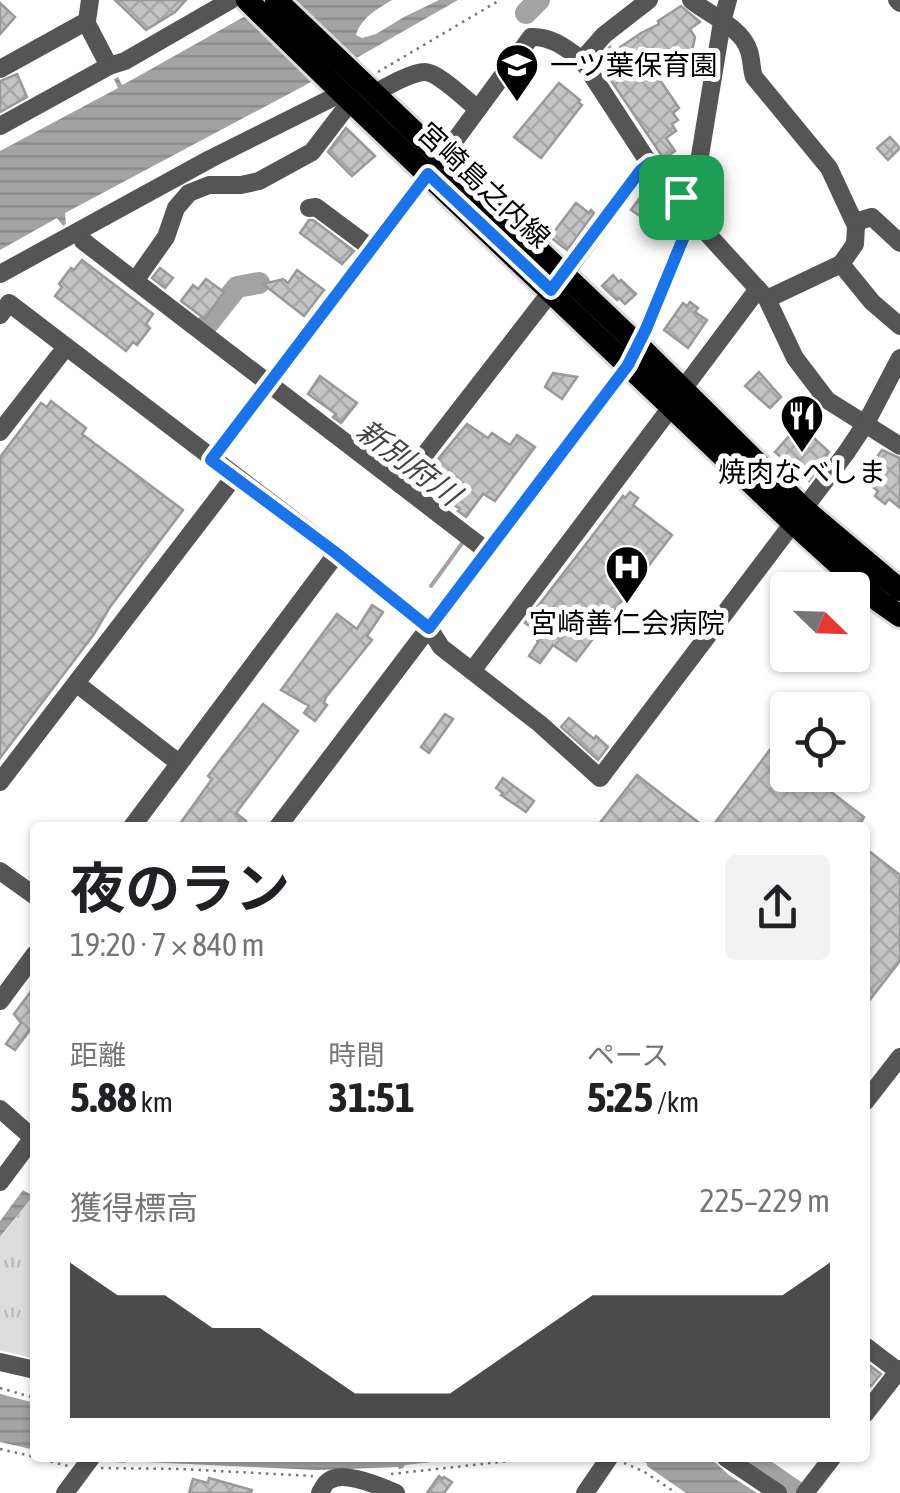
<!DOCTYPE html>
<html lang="ja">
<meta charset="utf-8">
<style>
:root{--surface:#fff;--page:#f2f2f2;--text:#202124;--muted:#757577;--accent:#000}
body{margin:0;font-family:"Asap Condensed","Noto Sans JP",sans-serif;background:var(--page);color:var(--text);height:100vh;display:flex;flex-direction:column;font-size:38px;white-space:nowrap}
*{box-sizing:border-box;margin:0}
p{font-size:32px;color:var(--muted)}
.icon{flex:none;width:55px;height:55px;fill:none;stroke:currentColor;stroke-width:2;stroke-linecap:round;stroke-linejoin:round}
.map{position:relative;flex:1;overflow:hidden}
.drawer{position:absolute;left:30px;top:822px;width:840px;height:640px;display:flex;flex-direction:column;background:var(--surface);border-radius:10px;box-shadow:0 2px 8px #0004}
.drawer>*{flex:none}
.needle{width:65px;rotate:113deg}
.fabs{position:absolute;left:770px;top:572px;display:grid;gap:20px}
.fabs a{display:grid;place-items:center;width:100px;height:100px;border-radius:10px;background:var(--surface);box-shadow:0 2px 8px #0004;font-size:50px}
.pin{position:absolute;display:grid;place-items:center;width:85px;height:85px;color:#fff;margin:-42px;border-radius:20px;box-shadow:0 5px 15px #0006}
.round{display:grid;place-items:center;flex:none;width:105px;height:105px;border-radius:10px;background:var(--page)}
.summary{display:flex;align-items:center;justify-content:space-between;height:170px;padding:0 40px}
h1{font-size:55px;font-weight:700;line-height:75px}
.stats{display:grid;grid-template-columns:repeat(3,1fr);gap:15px;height:170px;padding:10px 40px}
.stats div{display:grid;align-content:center}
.stats b{font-size:42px;font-weight:700}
.stats small{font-size:28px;font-weight:400}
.stats p{font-size:28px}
.chart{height:280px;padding:20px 40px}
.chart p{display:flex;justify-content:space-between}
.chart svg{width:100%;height:180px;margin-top:10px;fill:var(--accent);opacity:.7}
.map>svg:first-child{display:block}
.grass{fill:url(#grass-tufts)}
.water{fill:url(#water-rules)}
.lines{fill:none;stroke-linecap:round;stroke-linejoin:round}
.stream{stroke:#a3a3a3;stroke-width:4}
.river{stroke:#a3a3a3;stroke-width:22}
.building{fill:url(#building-cross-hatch);stroke:#999;stroke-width:2.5}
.major-casing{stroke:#dbdbdb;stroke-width:28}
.path{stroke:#777;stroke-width:2.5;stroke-dasharray:2.5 5;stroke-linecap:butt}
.minor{stroke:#555;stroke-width:18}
.major{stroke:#000;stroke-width:22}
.route-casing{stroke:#fff;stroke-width:20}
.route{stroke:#1a73e8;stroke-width:12}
.labels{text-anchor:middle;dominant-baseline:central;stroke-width:10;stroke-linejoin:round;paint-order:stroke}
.poi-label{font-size:28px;fill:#000;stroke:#fff}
.street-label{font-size:28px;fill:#000;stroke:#fff}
.water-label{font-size:30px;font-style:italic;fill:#444;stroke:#fff}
</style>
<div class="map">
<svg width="900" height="1493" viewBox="0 0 900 1493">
<defs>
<pattern id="grass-tufts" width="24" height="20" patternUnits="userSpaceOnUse" patternTransform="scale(2.5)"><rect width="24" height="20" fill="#dcdcdc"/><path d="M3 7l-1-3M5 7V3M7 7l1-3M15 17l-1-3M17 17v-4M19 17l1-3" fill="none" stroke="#bbb"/></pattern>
<pattern id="water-rules" width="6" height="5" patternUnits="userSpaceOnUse" patternTransform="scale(2.5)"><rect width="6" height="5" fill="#a3a3a3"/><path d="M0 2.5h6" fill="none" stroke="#8b8b8b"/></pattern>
<pattern id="building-cross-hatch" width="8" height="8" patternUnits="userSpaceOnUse" patternTransform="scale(2.5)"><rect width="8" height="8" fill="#c4c4c4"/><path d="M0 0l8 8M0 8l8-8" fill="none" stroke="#a7a7a7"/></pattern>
</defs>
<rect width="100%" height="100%" fill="#fff"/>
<path class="grass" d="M35,1193V1359L0,1350V1238Z"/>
<g class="water">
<path d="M274,0H392C377,9 361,18 356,35L362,38L376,34L404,17L439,0H458L360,56L65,213L66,224L63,226L57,218L0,250V151L118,88L114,79L118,77L122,85L128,82Z"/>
<path d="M23,1190L33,1196L0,1237V1221Z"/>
<path d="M0,1394L35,1403V1450L0,1442Z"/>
<path d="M77,1458H467L405,1465L403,1468L399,1469L398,1467L317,1470L126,1461L125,1463Z"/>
<path d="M631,1458H710L729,1475L757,1493H686L647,1466V1463Z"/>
</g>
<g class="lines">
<path class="stream" d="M431,586L463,542L461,540"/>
<g class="river">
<path d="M526,13L539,0"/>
<path d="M206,326L237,287L259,283"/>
<path d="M747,1458L795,1491"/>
</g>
</g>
<g class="building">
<path d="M115,0H186L175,12L146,30Z"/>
<path d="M0,3L15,17L0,34Z"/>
<path d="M681,6L700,22L690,29L695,37L687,75L678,73L666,52L649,64L679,108L673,113L678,120L672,124L676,131L666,138L675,151L664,159L598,61L610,47L613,52L641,33L659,24L658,21Z"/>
<path d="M17,74L27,97L0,112V81Z"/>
<path d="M559,83L580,100L578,102L582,105L541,158L514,137Z"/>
<path d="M346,128L375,156L352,176L328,152Z"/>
<path d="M890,137L900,148L888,160L877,148Z"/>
<path d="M650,184L664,202L649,222L631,210Z"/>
<path d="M576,203L589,213L591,210L594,213L567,250L550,237Z"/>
<path d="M309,220H313L354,251L342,264L300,233Z"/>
<path d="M82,260L153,314L146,324L150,328L137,345L133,342L126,351L55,296L62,287L59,284L71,268L74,270Z"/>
<path d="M160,268L173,278L165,288L152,278Z"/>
<path d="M297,270L324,290L304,316L263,284L283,279L288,283Z"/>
<path d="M613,275L619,282L621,280L636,294L625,304L619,298L617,300L602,286Z"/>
<path d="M206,279L224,292L205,319L181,301L193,285L198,289Z"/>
<path d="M690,302L698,308L695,312L707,320L688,348L664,330L683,303L687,306Z"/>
<path d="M759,372L781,397L770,408L745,386Z"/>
<path d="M553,373L577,377L562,399L545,387Z"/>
<path d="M320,376L357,403L341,423L333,417L336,414L308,394Z"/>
<path d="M51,401L86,428L82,434L183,510L110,607L94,634L0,758V457L41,403L47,407Z"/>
<path d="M467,424L488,438L492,433L510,445L517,435L535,447L495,501L483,494L466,517L458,511L460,509L420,481Z"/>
<path d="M803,428L829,452L809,481L775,452L789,436L793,439Z"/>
<path d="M882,450L900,458V508L889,499L885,504L875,496L878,491L861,478Z"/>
<path d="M630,492L638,498L633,505L672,535L576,661L553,645L540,663L529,656L538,642L532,628L525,623L623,496L625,498Z"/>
<path d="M372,605L383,612L367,636L372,640L326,697L324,703L327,705L315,721L304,713L309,706L281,690L337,614L357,629Z"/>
<path d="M263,704L298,731L236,813L246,821L241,828H177L212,779L208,776Z"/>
<path d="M445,714L453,719L429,753L421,747Z"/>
<path d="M569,718L594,739L596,736L608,747L598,760L561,727Z"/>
<path d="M772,747L788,759V775H809L864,817L858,828H711Z"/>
<path d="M637,775L673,803L706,828H596Z"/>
<path d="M503,778L534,801L526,812L501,795L503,793L496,788Z"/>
<path d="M865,848L900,875V961L865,1006Z"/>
<path d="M35,986V1023L15,1050L6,1044L21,1023L14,1014Z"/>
<path d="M865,1362L881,1374L871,1386L865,1381Z"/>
<path d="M439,1476L442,1479L444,1477L452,1482L444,1493H427Z"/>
<path d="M209,1478L252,1490L251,1493H189L193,1479L208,1483Z"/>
</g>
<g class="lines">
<g class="major-casing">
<g id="major">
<path d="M247,0L342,93L793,523L880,602L900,616"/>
<path d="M276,0L638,345L804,509L900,590"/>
</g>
</g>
<g class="path">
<path d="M378,72L500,0"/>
<path d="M0,1388L35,1398"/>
<path d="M0,1449L35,1457"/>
<path d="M36,1458L68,1466"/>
<path d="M624,1463L643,1471L676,1493"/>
<path d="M101,1468L180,1469L313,1476"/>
<path d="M391,1474L537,1458"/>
</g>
<g class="minor">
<path d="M691,0C709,15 742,27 749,51C752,60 751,68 754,77L829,168L856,226L855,244L841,264L767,299"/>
<path d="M897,0L900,3"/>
<path d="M86,22L109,66"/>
<path d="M582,60L604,35L649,0"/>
<path d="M0,69L87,21L90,0"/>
<path d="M374,94C385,87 412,72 425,72C438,72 467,101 478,109"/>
<path d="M0,126L109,66L125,61L231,0"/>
<path d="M442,158L531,37C551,36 566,48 582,60L649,163L674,194L689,201"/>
<path d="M309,208L316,207L371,248"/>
<path d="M692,217L767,299L795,358L827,400L900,446"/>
<path d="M855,222L872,217L900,243"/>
<path d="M83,241L487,551"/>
<path d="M841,264L872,302L900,326"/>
<path d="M0,274L210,159L342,93"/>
<path d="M135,281L166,237L176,208L189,193L209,185H241L259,181L312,152L351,101"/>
<path d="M0,315L9,303L337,553L429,628L441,647L540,724L600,778L846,453L866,423L900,358"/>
<path d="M683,389L758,289"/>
<path d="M0,432L66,347"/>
<path d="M211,459L428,174"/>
<path d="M401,485L564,275L640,171L649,163"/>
<path d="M472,671L672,406"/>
<path d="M77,684L179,763"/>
<path d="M0,782L234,477"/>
<path d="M131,828L337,553"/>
<path d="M277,828L628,365L646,329L692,217L689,201L695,186L722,22L728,0"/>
<path d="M0,871L35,896"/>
<path d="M0,1001L35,954"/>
<path d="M865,1102L900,1057"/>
<path d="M0,1109L33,1138"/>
<path d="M0,1182L35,1135"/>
<path d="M865,1346L898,1371"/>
<path d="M0,1362L35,1370"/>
<path d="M865,1414L900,1369"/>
<path d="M726,1458L778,1493"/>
<path d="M65,1493L91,1458"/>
<path d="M320,1493C323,1488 325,1482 330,1480C345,1471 382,1487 396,1493"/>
<path d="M585,1493L609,1458"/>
<path d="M805,1493L832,1458"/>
</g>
<use href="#major" class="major"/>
</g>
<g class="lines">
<g class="route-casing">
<path id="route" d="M650,163L674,194L689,201L692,217L646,329L628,365L429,628L336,553L211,460L428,174L551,290L640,171Z"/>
</g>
<use href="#route" class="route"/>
</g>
<defs>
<g id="school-pin" transform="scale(2.25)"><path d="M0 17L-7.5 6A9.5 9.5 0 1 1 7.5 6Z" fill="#000" stroke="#fff"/><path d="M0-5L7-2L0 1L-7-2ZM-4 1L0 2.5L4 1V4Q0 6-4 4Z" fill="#fff"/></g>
<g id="restaurant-pin" transform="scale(2.25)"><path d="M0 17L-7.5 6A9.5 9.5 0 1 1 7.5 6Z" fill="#000" stroke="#fff"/><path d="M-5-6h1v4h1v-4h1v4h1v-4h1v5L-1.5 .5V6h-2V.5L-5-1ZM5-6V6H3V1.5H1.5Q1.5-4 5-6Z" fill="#fff"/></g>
<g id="hospital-pin" transform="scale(2.25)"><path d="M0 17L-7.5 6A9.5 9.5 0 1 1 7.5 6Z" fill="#000" stroke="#fff"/><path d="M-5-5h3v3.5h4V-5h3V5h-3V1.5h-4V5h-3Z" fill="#fff"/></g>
</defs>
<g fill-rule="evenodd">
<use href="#school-pin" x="517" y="65"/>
<use href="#restaurant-pin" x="802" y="416"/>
<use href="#hospital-pin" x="627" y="567"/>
</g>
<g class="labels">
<g class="poi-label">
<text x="550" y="65" text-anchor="start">一ツ葉保育園</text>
<text x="802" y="472">焼肉なべしま</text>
<text x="627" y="623">宮崎善仁会病院</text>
</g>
<g class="street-label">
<text transform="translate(484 185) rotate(43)">宮崎島之内線</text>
</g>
<g class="water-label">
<text transform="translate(409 462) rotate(37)">新別府川</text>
</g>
</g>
</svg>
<div class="fabs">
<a><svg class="needle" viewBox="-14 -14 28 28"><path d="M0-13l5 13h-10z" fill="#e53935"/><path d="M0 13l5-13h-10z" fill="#757577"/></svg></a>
<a><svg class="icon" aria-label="locate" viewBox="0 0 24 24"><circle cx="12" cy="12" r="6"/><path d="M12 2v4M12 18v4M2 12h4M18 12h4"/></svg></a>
</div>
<div class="pin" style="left:681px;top:197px;background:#1e9e55"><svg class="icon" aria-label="arrive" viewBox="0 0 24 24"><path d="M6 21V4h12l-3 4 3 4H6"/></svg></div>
<section class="drawer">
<div class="summary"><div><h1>夜のラン</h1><p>19:20 · 7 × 840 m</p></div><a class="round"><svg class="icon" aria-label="share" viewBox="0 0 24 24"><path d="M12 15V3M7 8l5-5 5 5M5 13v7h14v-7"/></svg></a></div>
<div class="stats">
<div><p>距離</p><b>5.88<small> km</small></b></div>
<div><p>時間</p><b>31:51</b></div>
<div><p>ペース</p><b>5:25<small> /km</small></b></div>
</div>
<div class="chart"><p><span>獲得標高</span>225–229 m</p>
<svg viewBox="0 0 160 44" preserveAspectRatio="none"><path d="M0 44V6L10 14L20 14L30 22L40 22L50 30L60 38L70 38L80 38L90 30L100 22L110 14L120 14L130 14L140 14L150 14L160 6V44z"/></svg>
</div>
</section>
</div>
